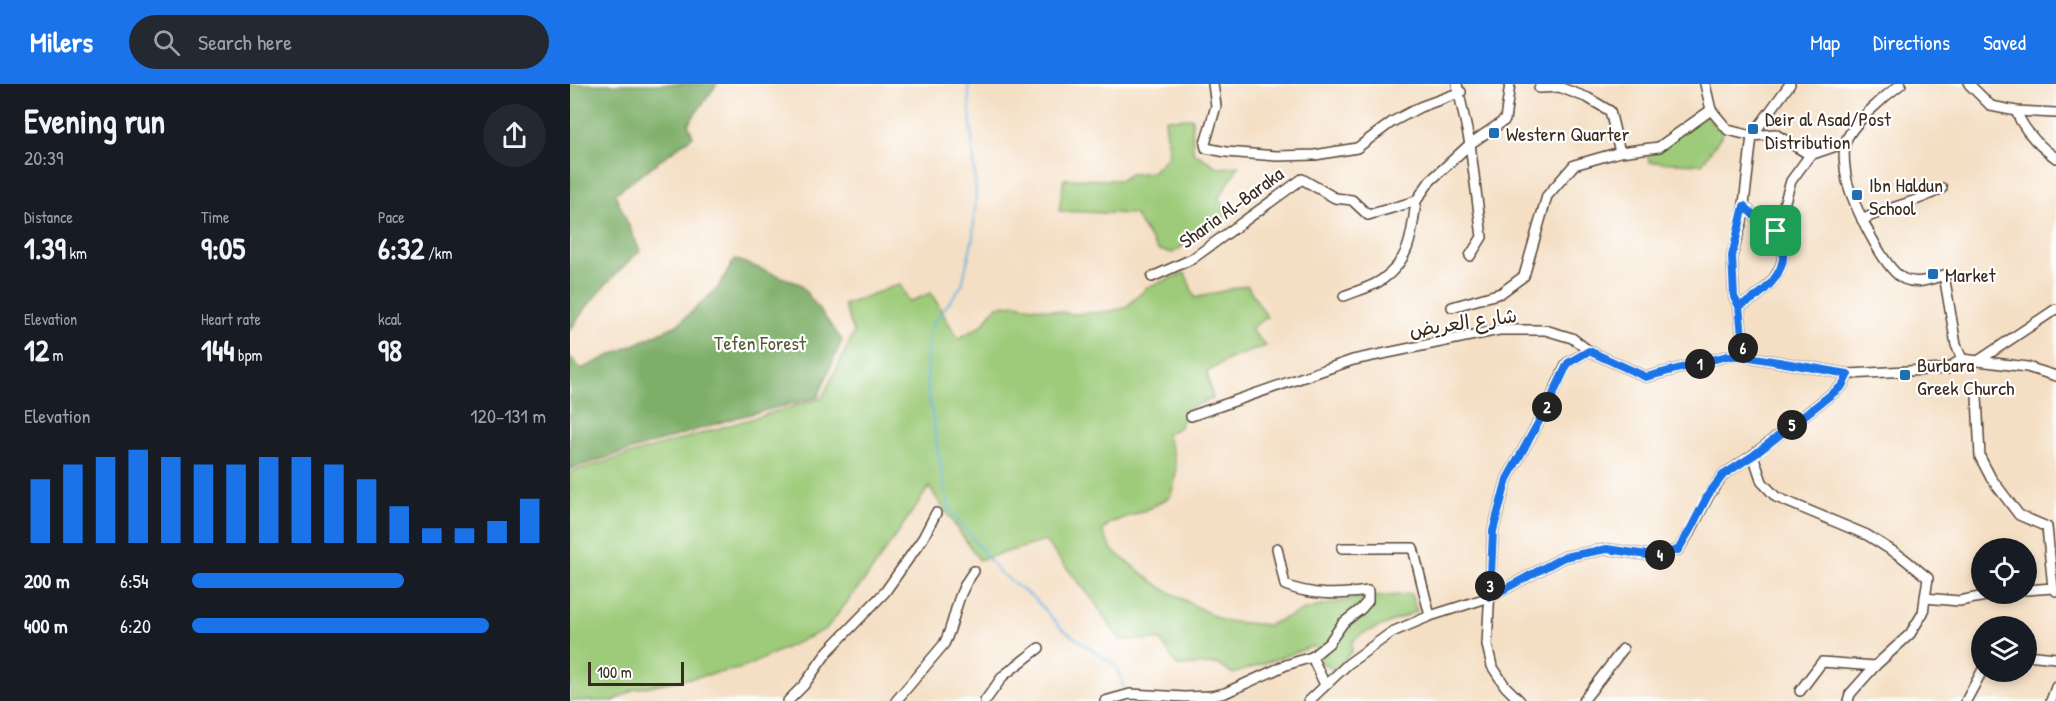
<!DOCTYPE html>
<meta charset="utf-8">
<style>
:root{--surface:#171b24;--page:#242831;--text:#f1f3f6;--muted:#9ea1a6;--accent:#1a73e8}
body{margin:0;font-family:"Patrick Hand","Playpen Sans Arabic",sans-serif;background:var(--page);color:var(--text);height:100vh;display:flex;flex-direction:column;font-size:22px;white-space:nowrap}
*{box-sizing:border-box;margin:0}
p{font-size:20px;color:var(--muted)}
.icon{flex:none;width:33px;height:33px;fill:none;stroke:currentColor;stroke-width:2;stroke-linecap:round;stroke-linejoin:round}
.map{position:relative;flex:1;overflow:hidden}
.sheet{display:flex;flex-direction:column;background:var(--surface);width:570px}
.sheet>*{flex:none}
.buttons{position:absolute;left:1401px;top:454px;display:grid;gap:12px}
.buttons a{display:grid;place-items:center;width:66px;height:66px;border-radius:50%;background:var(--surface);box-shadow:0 3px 9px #0003;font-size:30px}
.scale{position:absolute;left:18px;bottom:15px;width:96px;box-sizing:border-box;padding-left:6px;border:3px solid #3b2a1e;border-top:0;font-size:16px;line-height:21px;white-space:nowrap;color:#3b2a1e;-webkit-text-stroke:4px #fff;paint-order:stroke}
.pin{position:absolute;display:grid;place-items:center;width:51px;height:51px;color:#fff;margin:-26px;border-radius:12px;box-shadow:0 3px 9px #0006}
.km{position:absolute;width:30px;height:30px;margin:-15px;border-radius:50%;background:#222;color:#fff;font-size:16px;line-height:30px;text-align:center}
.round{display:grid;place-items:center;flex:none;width:63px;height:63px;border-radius:32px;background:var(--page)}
.headline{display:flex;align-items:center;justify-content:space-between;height:102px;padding:0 24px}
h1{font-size:33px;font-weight:700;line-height:45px}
.metrics{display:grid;grid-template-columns:repeat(3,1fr);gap:9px;height:102px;padding:6px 24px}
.metrics div{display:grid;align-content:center}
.metrics b{font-size:30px;font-weight:700}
.metrics small{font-size:16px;font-weight:400}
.metrics p{font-size:16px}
.chart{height:168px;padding:12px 24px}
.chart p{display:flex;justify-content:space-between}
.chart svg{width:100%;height:108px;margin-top:6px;stroke:var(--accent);stroke-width:6}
ul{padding:0 24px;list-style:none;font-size:20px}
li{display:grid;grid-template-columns:96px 72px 1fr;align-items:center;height:45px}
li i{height:15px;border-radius:8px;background:var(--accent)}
header{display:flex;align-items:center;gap:36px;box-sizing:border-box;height:84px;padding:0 30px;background:var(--accent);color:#fff}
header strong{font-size:28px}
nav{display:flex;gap:33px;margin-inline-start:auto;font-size:21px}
.search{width:420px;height:54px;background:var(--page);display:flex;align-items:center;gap:15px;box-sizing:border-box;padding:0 21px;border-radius:33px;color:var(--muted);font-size:22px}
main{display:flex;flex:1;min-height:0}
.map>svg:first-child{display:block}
.green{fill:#9dcb79;stroke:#6c7a4c;stroke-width:1.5}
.forest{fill:#7eaf69;stroke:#5c6c44;stroke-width:1.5}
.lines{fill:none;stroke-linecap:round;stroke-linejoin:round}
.stream{stroke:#67b4e0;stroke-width:2}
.minor-casing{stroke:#574537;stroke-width:12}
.minor{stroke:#fff;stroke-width:9}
.route-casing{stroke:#fff;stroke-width:12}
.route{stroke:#1a73e8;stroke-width:8}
.poi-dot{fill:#1f6fb2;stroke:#fff;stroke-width:2}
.labels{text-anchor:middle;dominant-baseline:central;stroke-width:4.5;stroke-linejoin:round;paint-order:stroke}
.poi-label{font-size:20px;fill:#3b2a1e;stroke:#fff;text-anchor:start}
.street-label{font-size:20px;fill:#3b2a1e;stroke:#fff}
.park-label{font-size:20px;fill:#585a39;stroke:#fff}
</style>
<header>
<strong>Milers</strong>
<div class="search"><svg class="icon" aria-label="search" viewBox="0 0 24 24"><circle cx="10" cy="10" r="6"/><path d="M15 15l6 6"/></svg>Search here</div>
<nav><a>Map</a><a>Directions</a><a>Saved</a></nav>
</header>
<main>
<section class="sheet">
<div class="headline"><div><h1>Evening run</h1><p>20:39</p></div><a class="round"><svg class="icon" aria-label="share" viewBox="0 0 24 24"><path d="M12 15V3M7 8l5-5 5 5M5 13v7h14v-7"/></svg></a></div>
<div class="metrics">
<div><p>Distance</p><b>1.39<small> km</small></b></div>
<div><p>Time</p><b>9:05</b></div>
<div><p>Pace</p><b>6:32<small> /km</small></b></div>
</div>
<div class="metrics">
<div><p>Elevation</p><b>12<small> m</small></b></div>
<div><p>Heart rate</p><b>144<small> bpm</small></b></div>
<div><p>kcal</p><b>98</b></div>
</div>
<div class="chart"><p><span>Elevation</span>120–131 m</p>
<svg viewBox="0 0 160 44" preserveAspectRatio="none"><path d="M5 44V18M15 44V12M25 44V9M35 44V6M45 44V9M55 44V12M65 44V12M75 44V9M85 44V9M95 44V12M105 44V18M115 44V29M125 44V38M135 44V38M145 44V35M155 44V26"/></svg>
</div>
<ul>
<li><b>200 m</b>6:54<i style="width:60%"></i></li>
<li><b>400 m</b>6:20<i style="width:84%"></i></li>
</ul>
</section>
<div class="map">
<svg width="1486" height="617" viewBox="0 0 1486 617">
<rect width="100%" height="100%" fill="#fff"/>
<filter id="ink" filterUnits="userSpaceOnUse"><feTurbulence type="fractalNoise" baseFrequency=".0167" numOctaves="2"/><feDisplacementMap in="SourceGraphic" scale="12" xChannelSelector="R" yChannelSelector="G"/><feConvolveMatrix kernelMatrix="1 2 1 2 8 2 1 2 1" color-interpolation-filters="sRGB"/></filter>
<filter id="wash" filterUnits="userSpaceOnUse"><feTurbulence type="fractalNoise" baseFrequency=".008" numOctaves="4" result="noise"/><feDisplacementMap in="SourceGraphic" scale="24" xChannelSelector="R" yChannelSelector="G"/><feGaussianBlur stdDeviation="1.35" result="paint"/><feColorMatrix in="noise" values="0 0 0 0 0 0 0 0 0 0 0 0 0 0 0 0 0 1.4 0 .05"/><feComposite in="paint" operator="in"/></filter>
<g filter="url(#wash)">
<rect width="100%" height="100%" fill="#f4dfc4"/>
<g class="green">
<path d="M1133,30L1153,49L1132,80L1080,78L1075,66L1089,63Z"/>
<path d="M622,34L623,68L649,84L669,82L648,115L661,129L603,169L588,166L564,130L489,127L494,95L551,96L560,90L582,88L599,71L595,35Z"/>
<path d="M615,189L625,214L677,201L697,233L680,245L696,262L659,275L637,288L643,315L615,325L610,343L596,350C606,375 610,386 600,413L578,425L540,439L532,447L543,467L592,504L653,537L698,541L735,526L779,515L841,510L847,527L792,550L781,559L782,567L763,587L758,581L753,582L744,562L663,590L647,580L607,582L591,556H550L523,516L475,457L409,476L359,403L300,489L256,545L173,584L64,605L44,617H0V388L252,314L284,249L274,221L330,200L339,218L361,209L388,255L412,241L427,222L446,220L502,230L536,228L555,224L578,203Z"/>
</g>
<g class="forest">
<path d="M0,0H147L118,40L123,52L45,110L70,167C43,191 20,216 0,246Z"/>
<path d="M165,175L230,200L272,256L248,313L165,334L0,385V273L11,285L107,241L147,205Z"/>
</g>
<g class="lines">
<path class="stream" d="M398,0L406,109L403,153L392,201L360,244L357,277V300L373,397L380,426L429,488L465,515L491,544L546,582L556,609"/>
</g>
</g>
<g filter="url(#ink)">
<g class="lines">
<g class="minor-casing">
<g id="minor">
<path d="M643,0L646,22L635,60L636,64L656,68L707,72L745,71L787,64L822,38L850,23L891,8"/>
<path d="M887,0L900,60L912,153L900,172"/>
<path d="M1135,0L1141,26L1158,46L1182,52L1172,137L1162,172L1164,213L1169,222L1174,272"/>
<path d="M1331,0C1316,11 1279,42 1275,60C1273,69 1275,88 1277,97C1283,119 1313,185 1334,195C1348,201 1361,195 1374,191L1386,261L1392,275"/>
<path d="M1399,0L1421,22L1446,27L1486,29"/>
<path d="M969,4L989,3L1018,14L1040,27L1050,68"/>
<path d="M1446,27C1454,47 1469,62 1486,74"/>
<path d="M1182,52L1205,50L1240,71L1275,59"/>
<path d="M1182,52L1220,0"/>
<path d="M1292,136C1318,122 1346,120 1372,104"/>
<path d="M1206,147L1221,97L1240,71"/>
<path d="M582,193L622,175L732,95L765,114L782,116L798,131L846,117L860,97L900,60L935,36L940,0"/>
<path d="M774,212C786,207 803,203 813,195C841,175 842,148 846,117"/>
<path d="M1169,222C1195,212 1227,178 1207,149C1203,143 1194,140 1188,135C1183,131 1179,126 1174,122"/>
<path d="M882,223L931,209L954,192L977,112L1004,81L1050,68L1089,63L1141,26"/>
<path d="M1408,277L1486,225"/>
<path d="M1407,312L1410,373L1421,394L1449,431L1477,443L1483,504L1486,507"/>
<path d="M621,332L783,276L929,246H975L1002,254L1019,267L1076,293L1157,272H1174L1278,290L1377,285L1392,275L1457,283L1486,292"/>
<path d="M1183,371L1192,398L1206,413L1297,451L1332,473L1358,494L1355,514L1389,517L1426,510"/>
<path d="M707,464L715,501C742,512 769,511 798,507V517L791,525L773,539L759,559L742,573"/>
<path d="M772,464H843L860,532"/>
<path d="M1456,506L1483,504"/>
<path d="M1456,571L1486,574"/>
<path d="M1230,607L1252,578L1305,582"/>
<path d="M218,617L234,601L258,567L315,508L353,454L366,429"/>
<path d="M326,617L374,560C387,534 384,513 404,487"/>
<path d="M415,617L433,592L469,564"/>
<path d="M535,617L560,610L615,613L641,612L655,609L716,581L742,573L755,601"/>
<path d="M739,617L778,580L822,548L860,532L920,513L994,473L1037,465L1084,472L1108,466L1121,446L1139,411L1153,391L1183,371L1272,302L1278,290"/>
<path d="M950,617L935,602L922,582L917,561L923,447L937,395L977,323L997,279L1019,267"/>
<path d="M1013,617L1053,565"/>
<path d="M1278,617L1280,610L1305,582L1340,550L1353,529L1355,514"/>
<path d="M1396,617L1412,587"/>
<path d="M1481,617L1486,603"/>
</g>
</g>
<use href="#minor" class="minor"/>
</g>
</g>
<g class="lines" filter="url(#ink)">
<g class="route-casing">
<path id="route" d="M1206,147C1208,151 1211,156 1212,160C1220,188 1191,213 1169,222L1174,272H1157L1076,293L1019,267L998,279L977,323L937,395L923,447L920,513L994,473L1037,465L1084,472L1108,466L1120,446L1138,411L1153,391L1184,371L1272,302L1278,290L1174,272L1169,222L1164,213L1162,172L1174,122L1189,136L1206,147"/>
</g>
<use href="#route" class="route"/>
</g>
<g class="poi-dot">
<rect x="1177" y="39" width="12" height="12" rx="3"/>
<rect x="918" y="43" width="12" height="12" rx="3"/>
<rect x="1281" y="105" width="12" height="12" rx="3"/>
<rect x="1357" y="184" width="12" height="12" rx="3"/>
<rect x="1329" y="285" width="12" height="12" rx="3"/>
</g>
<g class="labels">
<g class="poi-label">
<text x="1195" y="34">Deir al Asad/Post<tspan x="1195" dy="23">Distribution</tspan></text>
<text x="936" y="49">Western Quarter</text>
<text x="1299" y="100">Ibn Haldun<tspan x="1299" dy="23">School</tspan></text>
<text x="1375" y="190">Market</text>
<text x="1347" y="280">Burbara<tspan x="1347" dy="23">Greek Church</tspan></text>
</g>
<g class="street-label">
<text transform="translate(661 123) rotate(-36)">Sharia Al-Baraka</text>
<text transform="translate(893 238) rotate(-8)">شارع العريض</text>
</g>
<g class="park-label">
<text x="190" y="258">Tefen Forest</text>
</g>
</g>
</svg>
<div class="buttons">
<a><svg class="icon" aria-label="locate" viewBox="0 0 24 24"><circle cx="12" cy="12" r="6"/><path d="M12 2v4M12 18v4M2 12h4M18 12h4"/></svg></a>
<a><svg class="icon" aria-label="layers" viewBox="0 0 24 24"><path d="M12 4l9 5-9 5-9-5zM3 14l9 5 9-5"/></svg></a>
</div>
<div class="scale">100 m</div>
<div class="pin" style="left:1206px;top:147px;background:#1e9e55"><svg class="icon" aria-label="arrive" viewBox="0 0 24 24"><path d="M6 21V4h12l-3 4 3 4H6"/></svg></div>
<b class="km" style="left:1130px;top:280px">1</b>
<b class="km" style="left:977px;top:323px">2</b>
<b class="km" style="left:920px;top:502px">3</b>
<b class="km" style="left:1090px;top:471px">4</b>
<b class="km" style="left:1222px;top:341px">5</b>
<b class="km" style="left:1173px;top:264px">6</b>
</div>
</main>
